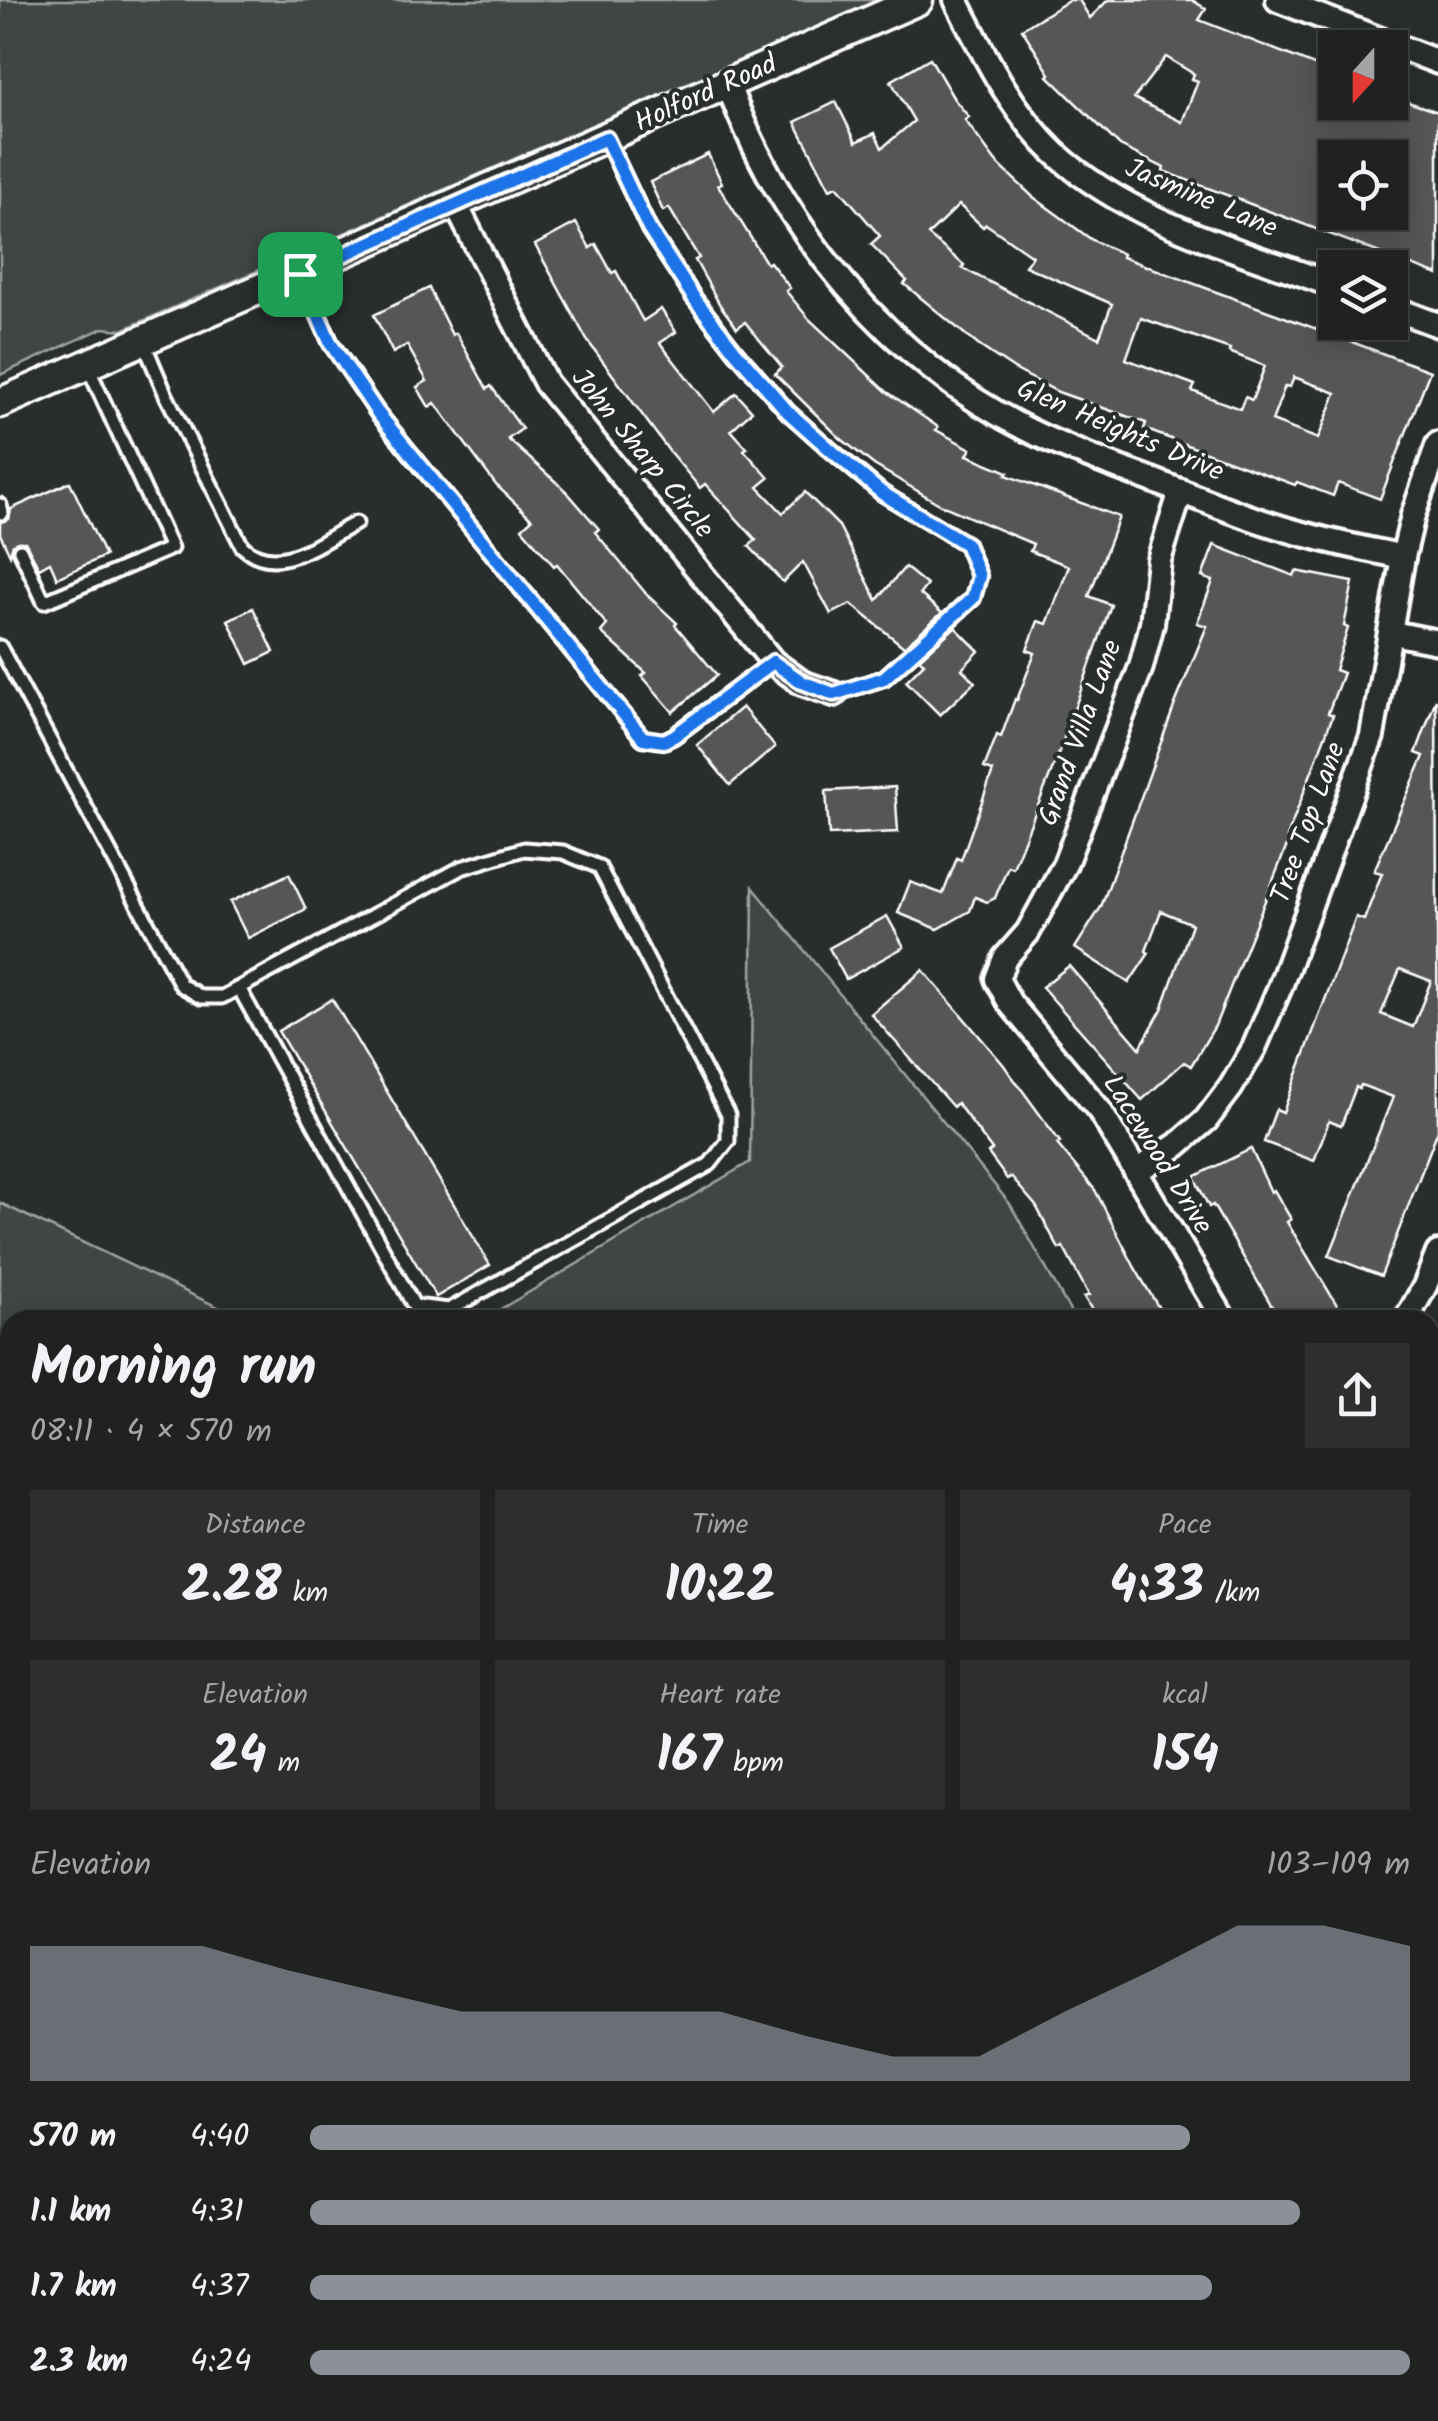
<!DOCTYPE html>
<meta charset="utf-8">
<style>
:root{--surface:#202222;--page:#2d2f2f;--text:#f1f3f6;--muted:#a2a4a5;--line:#3d3f40;--accent:#8c9099}
body{margin:0;font-family:Kalam,sans-serif;background:var(--page);color:var(--text);height:100vh;display:flex;flex-direction:column;font-size:38px;white-space:nowrap}
*{box-sizing:border-box;margin:0}
p{font-size:32px;color:var(--muted)}
.icon{flex:none;width:55px;height:55px;fill:none;stroke:currentColor;stroke-width:2;stroke-linecap:round;stroke-linejoin:round}
.map{position:relative;flex:1;overflow:hidden}
.side{position:absolute;left:0px;top:1310px;width:1440px;height:1112px;display:flex;flex-direction:column;background:var(--surface);border-radius:30px 30px 0 0;box-shadow:0 5px 25px #0003,0 0 0 2px var(--line)}
.side>*{flex:none}
.needle{width:65px;rotate:201deg}
.controls{position:absolute;left:1318px;top:30px;display:grid;gap:20px}
.controls a{display:grid;place-items:center;width:90px;height:90px;border-radius:0px;background:var(--surface);box-shadow:0 5px 25px #0003,0 0 0 2px var(--line);font-size:50px}
.pin{position:absolute;display:grid;place-items:center;width:85px;height:85px;color:#fff;margin:-42px;border-radius:20px;box-shadow:0 5px 15px #0006}
.round{display:grid;place-items:center;flex:none;width:105px;height:105px;border-radius:0px;background:var(--page)}
.head{display:flex;align-items:center;justify-content:space-between;height:170px;padding:0 30px}
h1{font-size:55px;font-weight:700;line-height:75px}
.metrics{display:grid;grid-template-columns:repeat(3,1fr);gap:15px;height:170px;padding:10px 30px}
.metrics div{display:grid;align-content:center;border-radius:0px;background:var(--page);text-align:center}
.metrics b{font-size:50px;font-weight:700}
.metrics small{font-size:28px;font-weight:400}
.metrics p{font-size:28px}
.chart{height:280px;padding:20px 30px}
.chart p{display:flex;justify-content:space-between}
.chart svg{width:100%;height:180px;margin-top:10px;fill:var(--accent);opacity:.7}
ul{padding:0 30px;list-style:none;font-size:32px}
li{display:grid;grid-template-columns:160px 120px 1fr;align-items:center;height:75px}
li i{height:25px;border-radius:12px;background:var(--accent)}
.map>svg:first-child{display:block}
.green{fill:#414445;stroke:#a0a2a2;stroke-width:2.5}
.building{fill:#555758;stroke:#fff;stroke-width:2.5;fill-rule:evenodd}
.lines{fill:none;stroke-linecap:round;stroke-linejoin:round}
.service-casing{stroke:#fff;stroke-width:19}
.minor-casing{stroke:#fff;stroke-width:30}
.tertiary-casing{stroke:#fff;stroke-width:35}
.service{stroke:#2a2d2e;stroke-width:11}
.minor{stroke:#2a2d2e;stroke-width:22}
.tertiary{stroke:#2a2d2e;stroke-width:28}
.route-casing{stroke:#fff;stroke-width:20}
.route{stroke:#1a73e8;stroke-width:12}
.labels{text-anchor:middle;dominant-baseline:central;stroke-width:8;stroke-linejoin:round;paint-order:stroke}
.street-label{font-size:28px;fill:#fff;stroke:#2a2d2e}
</style>
<div class="map">
<svg width="1438" height="2421" viewBox="0 0 1438 2421">
<rect width="100%" height="100%" fill="#2a2d2e"/>
<filter id="ink" filterUnits="userSpaceOnUse"><feTurbulence type="fractalNoise" baseFrequency=".01" numOctaves="2"/><feDisplacementMap in="SourceGraphic" scale="20" xChannelSelector="R" yChannelSelector="G"/><feConvolveMatrix kernelMatrix="1 2 1 2 8 2 1 2 1" color-interpolation-filters="sRGB"/></filter>
<g filter="url(#ink)">
<g class="green">
<path d="M0,0H878L122,330L103,328L0,375Z"/>
<path d="M753,887L1010,1204L1075,1320H482L750,1162Z"/>
<path d="M0,1203L245,1320H10V2412H489L496,2421H0Z"/>
</g>
<g class="building">
<path d="M1070,0H1079L1090,18L1108,0H1192L1206,9L1199,20L1335,73V102H1390V96L1438,112V275L1163,171L1164,168L1120,146L1048,76L1050,74L1022,29ZM1166,57L1194,74L1192,79L1198,81L1182,122L1134,98ZM1335,144L1369,158H1390V212H1335Z"/>
<path d="M930,58L954,99L969,117L965,120L996,162L1032,196L1092,240L1123,254L1122,257L1430,371L1380,499L1338,483L1333,496L1297,482L1295,485L1144,429L1146,423L1058,392L1014,369L978,345L904,284L907,281L871,244L880,236L837,186L830,189L795,122L836,102L856,142L875,133L882,148L914,121L891,81ZM959,205L983,227L986,224L1032,256L1025,266L1112,304L1099,338L962,268L964,265L928,235ZM1141,318L1230,349L1229,352L1265,366L1252,400L1245,397L1240,409L1192,391L1195,385L1126,359ZM1294,377L1336,393L1318,439L1272,421L1285,386L1290,387Z"/>
<path d="M708,154L722,183L718,185L767,264L770,262L790,288L786,291L809,319L886,391L938,427L936,430L971,449L967,455L1008,472L1006,475L1119,517L1089,596L1111,605L1057,758L1013,868L1008,866L995,898L987,902L975,897L970,911L938,929L898,913L910,882L943,894L957,858L961,860L993,771L984,768L997,735L1001,737L1015,699L1017,700L1035,653L1027,650L1038,621L1047,624L1069,566L1030,551L1033,544L941,505L874,465L839,437L775,374L782,367L745,322L737,328L720,305L695,260L699,258L669,208L663,211L650,182Z"/>
<path d="M576,223L590,248L596,244L612,273L616,271L643,321L661,309L676,332L660,343L714,412L736,393L752,411L731,430L747,448L744,450L769,478L758,487L783,513L805,492L839,526L877,600L905,567L927,585L920,594L942,613L904,647L851,604L831,614L803,562L783,582L749,546L756,540L705,484L700,488L669,451L587,340L535,245Z"/>
<path d="M429,288L452,335L456,333L487,389L491,386L522,429L508,439L566,491L599,529L595,532L648,596L677,623L675,625L717,675L673,712L642,676L646,673L601,632L607,625L557,564L554,566L522,528L532,519L496,485L435,403L429,407L417,387L427,381L407,345L393,353L374,315Z"/>
<path d="M70,482L105,556L57,578L50,562L39,568L25,542L13,544L10,555L0,534V522L9,519L11,509Z"/>
<path d="M1214,545L1294,576L1296,571L1353,582L1344,626L1348,628L1335,670L1343,673L1328,713L1333,715L1287,837L1290,838L1215,1026L1191,1066L1184,1062L1142,1100L1042,987L1069,966L1140,1048L1162,1009L1192,924L1161,911L1146,951L1149,953L1129,983L1075,948L1101,907L1175,704L1207,626L1197,623L1213,581L1202,577Z"/>
<path d="M253,608L274,652L249,664L228,620Z"/>
<path d="M955,627L979,651L962,669L975,682L940,715L906,681L924,663L919,659Z"/>
<path d="M1436,699L1438,1130L1381,1276L1329,1256L1393,1097L1361,1085L1359,1089L1356,1087L1341,1126L1329,1121L1314,1161L1264,1142L1276,1109L1283,1112L1356,917L1364,920L1382,873L1374,871L1424,756L1416,753ZM1400,969L1431,981L1413,1027L1381,1014Z"/>
<path d="M742,707L775,747L730,785L697,745Z"/>
<path d="M895,787L898,832L829,835L826,791Z"/>
<path d="M289,874L306,909L248,938L230,902Z"/>
<path d="M887,916L904,947L846,979L829,948Z"/>
<path d="M923,970L1003,1064L1060,1142L1057,1144L1095,1190L1135,1268L1166,1320H1098L1084,1297L1089,1295L1063,1247L1059,1249L1036,1206L1011,1177L1007,1179L988,1153L992,1150L957,1103L953,1107L871,1014Z"/>
<path d="M332,999L490,1265L436,1297L278,1031Z"/>
<path d="M1251,1149L1271,1192L1274,1190L1291,1219L1287,1222L1346,1320H1280L1213,1205L1209,1207L1194,1177Z"/>
</g>
<g class="lines">
<g class="service-casing">
<g id="service">
<path d="M607,140L649,229L694,298L735,351L788,412L833,452L882,493L966,544L979,576L973,598L884,678L834,694"/>
<path d="M300,274L331,343L377,412L643,738L663,741L674,736L773,662"/>
<path d="M143,341L166,395L242,546C277,579 321,541 356,523"/>
<path d="M0,505L2,513"/>
<path d="M20,550L44,602L171,548L87,365"/>
<path d="M0,647L181,985L201,997H222L461,868L524,849L563,852L599,867L728,1115V1141L710,1164L449,1310L414,1306L239,988"/>
<path d="M1430,1488L1438,1482"/>
<path d="M1430,2196L1438,2190"/>
<path d="M1430,2260L1438,2254"/>
<path d="M791,2412L798,2421"/>
<path d="M1290,2412L1298,2421"/>
<path d="M1233,2421L1244,2412"/>
</g>
</g>
<g class="minor-casing">
<g id="minor">
<path d="M956,0C983,53 1011,111 1055,153C1131,223 1240,250 1335,286"/>
<path d="M1278,0L1438,62"/>
<path d="M728,85C782,230 890,362 1030,431C1071,451 1114,466 1157,482C1206,501 1256,522 1307,535C1339,544 1371,550 1403,557"/>
<path d="M456,205L546,383L773,662L802,683L834,694"/>
<path d="M1390,307L1438,325"/>
<path d="M1181,491L1159,560L1152,624L1141,667L1065,864L1028,932L1005,958L997,979L1010,1003L1100,1111L1224,1320"/>
<path d="M1392,633L1438,642"/>
<path d="M1137,1171L1177,1145L1206,1120L1231,1087L1254,1048L1280,987L1372,736L1403,557L1413,515L1438,444"/>
<path d="M1406,1320L1425,1286L1438,1253"/>
<path d="M1430,1666L1438,1661"/>
<path d="M1430,2010L1438,2005"/>
<path d="M575,2412L582,2421"/>
</g>
</g>
<g class="tertiary-casing">
<path id="tertiary" d="M0,403L918,0"/>
</g>
<use href="#service" class="service"/>
<use href="#minor" class="minor"/>
<use href="#tertiary" class="tertiary"/>
</g>
</g>
<g class="lines" filter="url(#ink)">
<g class="route-casing">
<path id="route" d="M606,138L649,229L694,298L735,351L788,412L833,452L882,493L966,544L979,576L973,598L884,678L834,694L802,682L773,662L674,736L664,741L643,738L377,412L331,344L300,274Z"/>
</g>
<use href="#route" class="route"/>
</g>
<g class="labels">
<g class="street-label">
<text transform="translate(706 94) rotate(-24)">Holford Road</text>
<text transform="translate(1201 199) rotate(23)">Jasmine Lane</text>
<text transform="translate(1120 431) rotate(23)">Glen Heights Drive</text>
<text transform="translate(642 454) rotate(51)">John Sharp Circle</text>
<text transform="translate(1081 733) rotate(-70)">Grand Villa Lane</text>
<text transform="translate(1309 823) rotate(-70)">Tree Top Lane</text>
<text transform="translate(1157 1155) rotate(58)">Lacewood Drive</text>
</g>
</g>
</svg>
<div class="controls">
<a><svg class="needle" viewBox="-14 -14 28 28"><path d="M0-13l5 13h-10z" fill="#e53935"/><path d="M0 13l5-13h-10z" fill="#a2a4a5"/></svg></a>
<a><svg class="icon" aria-label="locate" viewBox="0 0 24 24"><circle cx="12" cy="12" r="6"/><path d="M12 2v4M12 18v4M2 12h4M18 12h4"/></svg></a>
<a><svg class="icon" aria-label="layers" viewBox="0 0 24 24"><path d="M12 4l9 5-9 5-9-5zM3 14l9 5 9-5"/></svg></a>
</div>
<div class="pin" style="left:300px;top:274px;background:#1e9e55"><svg class="icon" aria-label="arrive" viewBox="0 0 24 24"><path d="M6 21V4h12l-3 4 3 4H6"/></svg></div>
<section class="side">
<div class="head"><div><h1>Morning run</h1><p>08:11 · 4 × 570 m</p></div><a class="round"><svg class="icon" aria-label="share" viewBox="0 0 24 24"><path d="M12 15V3M7 8l5-5 5 5M5 13v7h14v-7"/></svg></a></div>
<div class="metrics">
<div><p>Distance</p><b>2.28<small> km</small></b></div>
<div><p>Time</p><b>10:22</b></div>
<div><p>Pace</p><b>4:33<small> /km</small></b></div>
</div>
<div class="metrics">
<div><p>Elevation</p><b>24<small> m</small></b></div>
<div><p>Heart rate</p><b>167<small> bpm</small></b></div>
<div><p>kcal</p><b>154</b></div>
</div>
<div class="chart"><p><span>Elevation</span>103–109 m</p>
<svg viewBox="0 0 160 44" preserveAspectRatio="none"><path d="M0 44V11L10 11L20 11L30 17L40 22L50 27L60 27L70 27L80 27L90 33L100 38L110 38L120 27L130 17L140 6L150 6L160 11V44z"/></svg>
</div>
<ul>
<li><b>570 m</b>4:40<i style="width:80%"></i></li>
<li><b>1.1 km</b>4:31<i style="width:90%"></i></li>
<li><b>1.7 km</b>4:37<i style="width:82%"></i></li>
<li><b>2.3 km</b>4:24<i style="width:100%"></i></li>
</ul>
</section>
</div>
